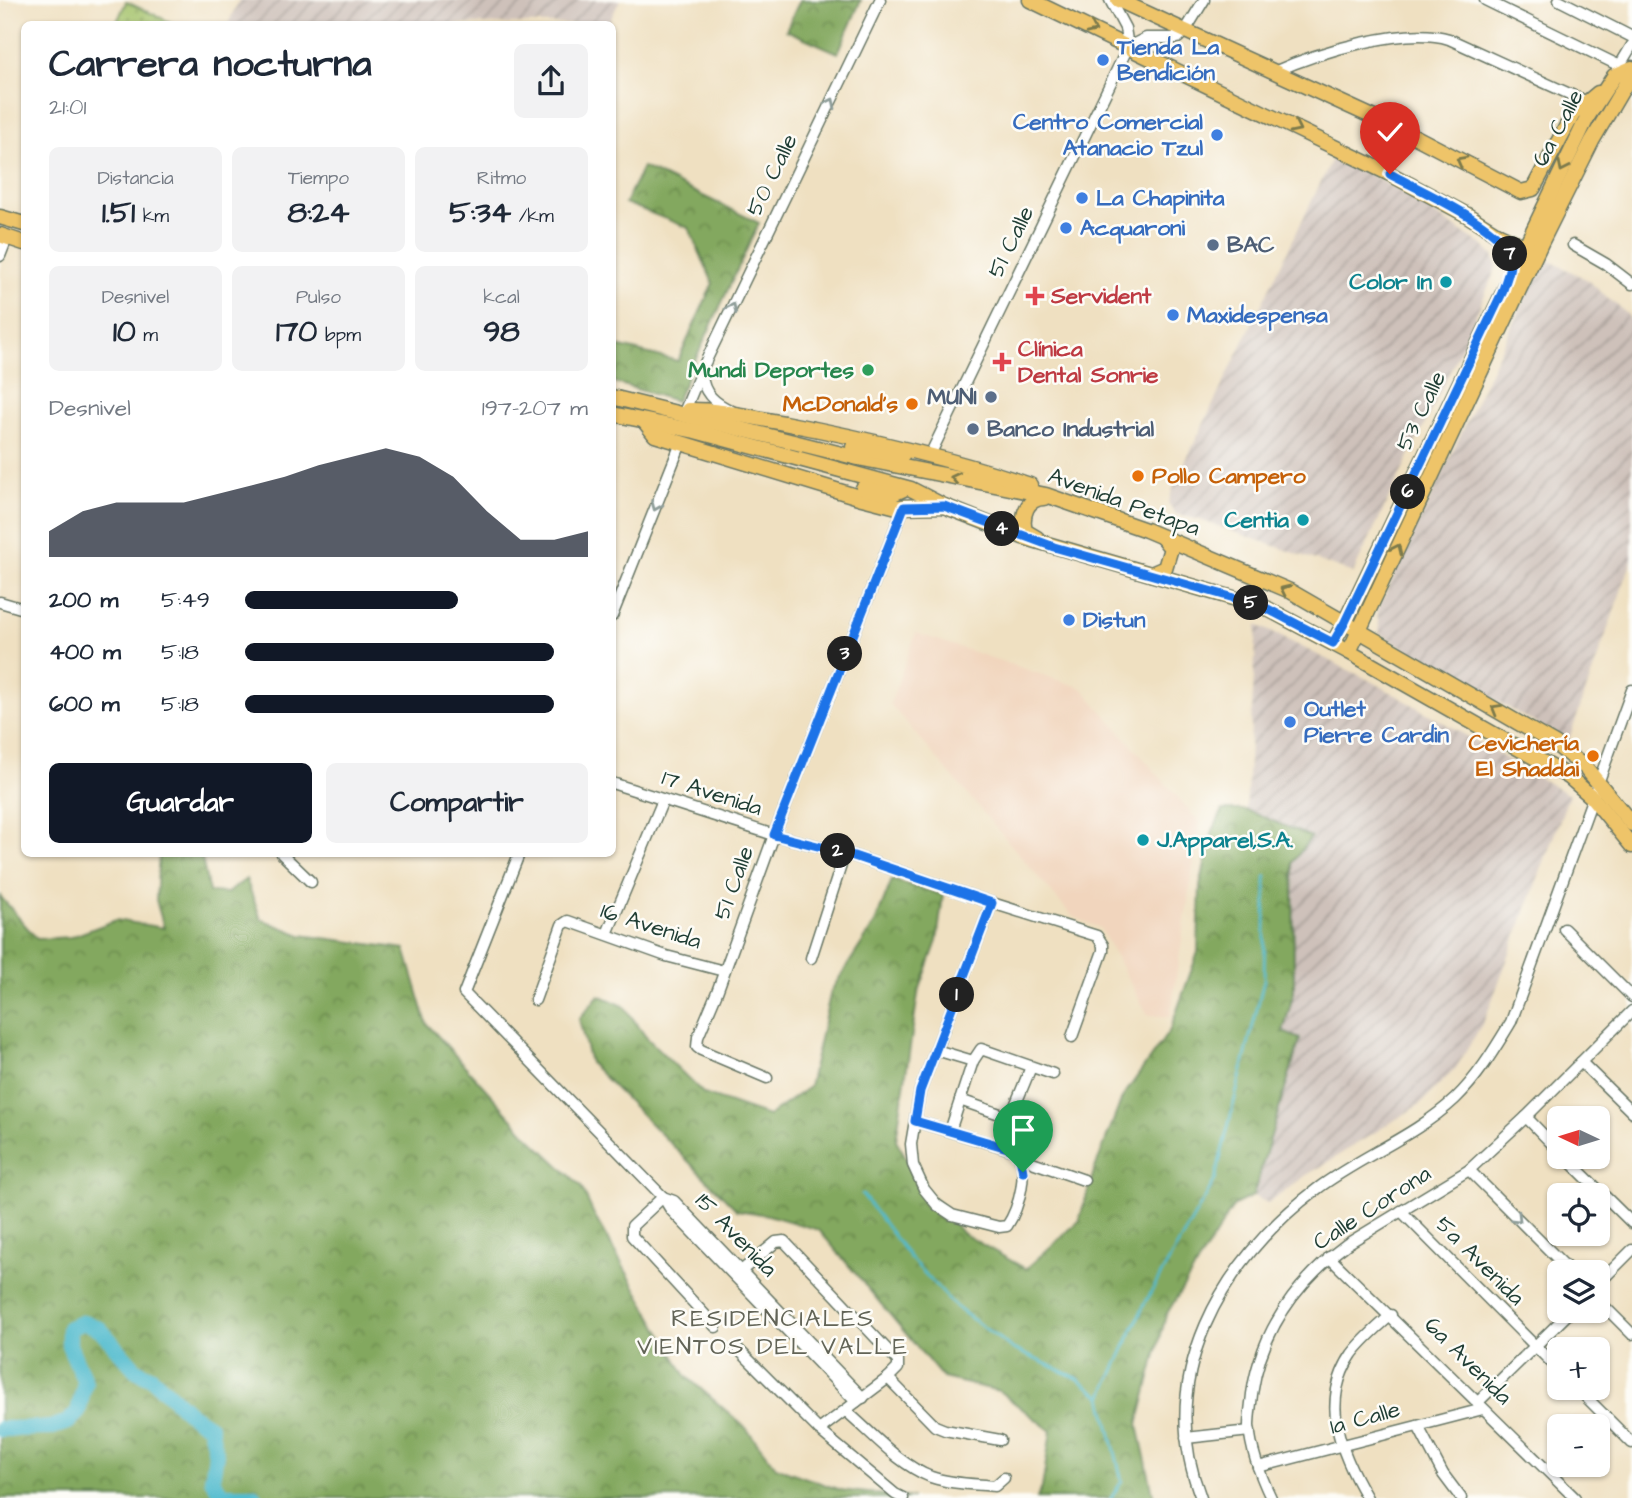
<!DOCTYPE html>
<html lang="es">
<meta charset="utf-8">
<style>
:root{--surface:#fff;--page:#f2f2f3;--text:#1f2937;--muted:#747a83;--accent:#111827}
body{margin:0;font-family:"Architects Daughter",sans-serif;background:var(--page);color:var(--text);height:100vh;display:flex;flex-direction:column;font-size:26px;white-space:nowrap}
*{box-sizing:border-box;margin:0}
p{font-size:23px;color:var(--muted)}
.icon{flex:none;width:38px;height:38px;fill:none;stroke:currentColor;stroke-width:2;stroke-linecap:round;stroke-linejoin:round}
.map{position:relative;flex:1;overflow:hidden}
.sheet{position:absolute;left:21px;top:21px;width:595px;height:836px;display:flex;flex-direction:column;background:var(--surface);border-radius:10px;box-shadow:0 2px 5px #0004}
.sheet>*{flex:none}
.needle{width:46px;rotate:274deg}
.buttons{position:absolute;left:1547px;top:1106px;display:grid;gap:14px}
.buttons a{display:grid;place-items:center;width:63px;height:63px;border-radius:10px;background:var(--surface);box-shadow:0 2px 5px #0004;font-size:35px}
.pin{position:absolute;display:grid;place-items:center;width:60px;height:60px;color:#fff;margin:-72px -30px;border-radius:50% 50% 50% 0;rotate:-45deg;box-shadow:0 0 7px #0007}
.pin .icon{rotate:45deg}
.km{position:absolute;width:35px;height:35px;margin:-18px;border-radius:50%;background:#222;color:#fff;font-size:19px;line-height:35px;text-align:center}
.round{display:grid;place-items:center;flex:none;width:74px;height:74px;border-radius:10px;background:var(--page)}
.headline{display:flex;align-items:center;justify-content:space-between;height:119px;padding:0 28px}
h1{font-size:38px;font-weight:700;line-height:52px}
.stats{display:grid;grid-template-columns:repeat(3,1fr);gap:10px;height:119px;padding:7px 28px}
.stats div{display:grid;align-content:center;border-radius:10px;background:var(--page);text-align:center}
.stats b{font-size:30px;font-weight:700}
.stats small{font-size:19px;font-weight:400}
.stats p{font-size:19px}
.chart{height:196px;padding:14px 28px}
.chart p{display:flex;justify-content:space-between}
.chart svg{width:100%;height:126px;margin-top:7px;fill:var(--accent);opacity:.7}
.action{display:flex;gap:14px;margin-top:auto;padding:14px 28px}
.action a{flex:1;height:80px;border-radius:10px;background:var(--accent);color:#fff;font-size:28px;font-weight:700;line-height:80px;text-align:center}
.action a+a{background:var(--page);color:var(--text)}
ul{padding:0 28px;list-style:none;font-size:23px}
li{display:grid;grid-template-columns:112px 84px 1fr;align-items:center;height:52px}
li i{height:18px;border-radius:9px;background:var(--accent)}
.map>svg:first-child{display:block}
.built{fill:#f1d5bd}
.industrial{fill:url(#industrial-furrows)}
.green{fill:url(#green-dots);stroke:#62804f;stroke-width:2}
.forest{fill:url(#forest-crowns);stroke:#517249;stroke-width:2}
.lines{fill:none;stroke-linecap:round;stroke-linejoin:round}
.stream{stroke:#51bbce;stroke-width:2.5}
.river{stroke:#51bbce;stroke-width:16}
.minor-casing{stroke:#687665;stroke-width:13}
.major-casing{stroke:#687665;stroke-width:17}
.minor{stroke:#fff;stroke-width:10}
.major{stroke:#eec469;stroke-width:14}
.oneway{stroke:#7c7a4c}
.oneway2{stroke:#8f9e9a}
.route-casing{stroke:#fff;stroke-width:14}
.route{stroke:#1a73e8;stroke-width:9}
.shop-dot{fill:#3f7fe0;stroke:#fdfcf7;stroke-width:2.5}
.service-dot{fill:#5c6f8a;stroke:#fdfcf7;stroke-width:2.5}
.culture-dot{fill:#0f9aa8;stroke:#fdfcf7;stroke-width:2.5}
.health-dot{fill:#e0444e;stroke:#fdfcf7;stroke-width:2.5}
.leisure-dot{fill:#2e9e5b;stroke:#fdfcf7;stroke-width:2.5}
.food-dot{fill:#e8710a;stroke:#fdfcf7;stroke-width:2.5}
.labels{text-anchor:middle;dominant-baseline:central;stroke-width:5;stroke-linejoin:round;paint-order:stroke}
.shop-label{font-size:23px;font-weight:bold;fill:#366cbe;stroke:#fdfcf7;text-anchor:start}
.street-label{font-size:23px;fill:#1f3d34;stroke:#fdfcf7}
.service-label{font-size:23px;font-weight:bold;fill:#4e5e75;stroke:#fdfcf7;text-anchor:start}
.culture-label{font-size:23px;font-weight:bold;fill:#0d838f;stroke:#fdfcf7;text-anchor:end}
.health-label{font-size:23px;font-weight:bold;fill:#be3a42;stroke:#fdfcf7;text-anchor:start}
.leisure-label{font-size:23px;font-weight:bold;fill:#27864d;stroke:#fdfcf7;text-anchor:end}
.food-label{font-size:23px;font-weight:bold;fill:#c56008;stroke:#fdfcf7;text-anchor:end}
.neighbourhood-label{font-size:24px;letter-spacing:2px;fill:#626457;stroke:#fdfcf7}
</style>
<div class="map">
<svg width="1632" height="1498" viewBox="0 0 1632 1498">
<defs>
<pattern id="industrial-furrows" width="10" height="10" patternUnits="userSpaceOnUse" patternTransform="scale(1.75)"><rect width="10" height="10" fill="#cec1ba"/><path d="M-1 1l2-2M0 10L10 0M9 11l2-2" fill="none" stroke="#a79e98"/></pattern>
<pattern id="green-dots" width="8" height="8" patternUnits="userSpaceOnUse" patternTransform="scale(1.75)"><rect width="8" height="8" fill="#a4c26a"/><path d="M2 2h.1M6 6h.1" fill="none" stroke="#859f58" stroke-width="1.8" stroke-linecap="round"/></pattern>
<pattern id="forest-crowns" width="20" height="18" patternUnits="userSpaceOnUse" patternTransform="scale(1.75)"><rect width="20" height="18" fill="#83a85e"/><path d="M2 6a3 3 0 1 1 6 0M12 15a3 3 0 1 1 6 0" fill="none" stroke="#6b8a4e"/></pattern>
</defs>
<rect width="100%" height="100%" fill="#fdfcf7"/>
<filter id="ink" filterUnits="userSpaceOnUse"><feTurbulence type="fractalNoise" baseFrequency=".0143" numOctaves="2"/><feDisplacementMap in="SourceGraphic" scale="14" xChannelSelector="R" yChannelSelector="G"/><feConvolveMatrix kernelMatrix="1 2 1 2 8 2 1 2 1" color-interpolation-filters="sRGB"/></filter>
<filter id="wash" filterUnits="userSpaceOnUse"><feTurbulence type="fractalNoise" baseFrequency=".00686" numOctaves="4" result="noise"/><feDisplacementMap in="SourceGraphic" scale="28" xChannelSelector="R" yChannelSelector="G"/><feGaussianBlur stdDeviation="1.57" result="paint"/><feColorMatrix in="noise" values="0 0 0 0 0 0 0 0 0 0 0 0 0 0 0 0 0 1.4 0 .05"/><feComposite in="paint" operator="in"/></filter>
<g filter="url(#wash)">
<rect width="100%" height="100%" fill="#efe0c1"/>
<path class="built" d="M916,633L1082,688L1200,823L1170,1017L1148,1015L1100,928L1072,916L890,704Z"/>
<g class="industrial">
<path d="M239,0H620L608,24H228Z"/>
<path d="M1334,155L1392,187L1484,246L1493,256L1497,266L1466,338L1353,573L1200,520L1175,514L1168,503L1175,483Z"/>
<path d="M1544,258L1586,279L1627,314L1632,321V560L1568,742L1380,634L1377,612Z"/>
<path d="M1257,625L1375,683L1569,795L1485,1019L1456,1068L1419,1105L1305,1176L1268,1203L1253,1196L1299,1040L1282,1032L1294,991L1293,862L1311,837L1246,810Z"/>
</g>
<path class="green" d="M126,2H127L174,24H116Z"/>
<g class="forest">
<path d="M800,0H861L838,53L786,30Z"/>
<path d="M643,167L759,223L676,401L613,382V345L678,361L713,283L689,228L625,203Z"/>
<path d="M1223,810H1246L1311,837L1293,862L1294,991L1283,1032L1300,1039L1253,1196L1234,1205L1166,1315L1138,1425L1154,1498H1037L1042,1488L1051,1431L999,1391L943,1378L819,1230L768,1215L737,1210L590,1063L579,1019L599,995L624,1006L646,1037L704,1094L768,1116L809,1087L831,991L875,923L892,880L943,895L937,941L918,994L896,1140L920,1182L962,1233L1026,1269L1079,1221L1094,1171L1122,1098L1170,1030L1198,952L1200,886L1213,830Z"/>
<path d="M159,854H201L209,892L227,893L246,879L261,919L301,935L405,949L427,1024L528,1136L581,1186L595,1217L686,1376L746,1428L776,1467L840,1490L913,1498H0V896L37,939L71,937L116,920L164,928L156,900Z"/>
</g>
<g class="lines">
<g class="stream">
<path d="M862,1194L910,1258L956,1307L1013,1349L1077,1378L1101,1396"/>
<path d="M1111,1498L1122,1481L1102,1397L1145,1303L1215,1180L1264,980L1266,876"/>
</g>
<path class="river" d="M0,1429L50,1428L68,1422L78,1412L85,1382L69,1345V1328L84,1322L100,1329L136,1370L152,1378L190,1414L210,1427L216,1454L212,1479L222,1495H253L256,1498"/>
</g>
</g>
<g filter="url(#ink)">
<g class="lines">
<g class="minor-casing">
<g id="minor">
<path d="M1110,0L1125,28L1128,47"/>
<path d="M1485,0L1620,66"/>
<path d="M1559,0L1632,37"/>
<path d="M1617,70L1632,45"/>
<path d="M1274,72C1316,53 1405,25 1449,39L1587,102"/>
<path d="M1573,245L1606,264L1632,284"/>
<path d="M0,256L7,238"/>
<path d="M702,375C703,394 716,404 732,411"/>
<path d="M685,410L702,369L880,0"/>
<path d="M930,455L1128,47L1146,38H1178L1185,31L1204,0"/>
<path d="M0,602L24,609"/>
<path d="M612,616L681,443"/>
<path d="M612,783L774,835L845,853L992,903L1097,936L1103,945V951L1072,1037"/>
<path d="M282,854L311,882"/>
<path d="M519,854L464,993L663,1197L671,1210L856,1402"/>
<path d="M1564,929L1632,997"/>
<path d="M607,934L663,800"/>
<path d="M811,958L845,853"/>
<path d="M535,1000L562,925L568,921L666,956L724,971"/>
<path d="M936,1050L973,1061"/>
<path d="M1581,1062L1632,1112"/>
<path d="M767,1078L701,1050L697,1047L698,1037L717,992L774,835L904,507"/>
<path d="M960,1100L1031,1125"/>
<path d="M1526,1117L1559,1151"/>
<path d="M1010,1118L1031,1067"/>
<path d="M915,1121L1016,1151C1030,1169 1019,1208 1007,1226L999,1227L952,1215L937,1205L924,1189L913,1165L911,1144L920,1091L992,903"/>
<path d="M950,1131L973,1061L981,1049L1053,1074"/>
<path d="M1017,1152L1023,1154L1032,1162L1084,1180"/>
<path d="M1565,1157L1632,1223"/>
<path d="M1469,1170L1571,1272"/>
<path d="M663,1197L674,1201L863,1398"/>
<path d="M663,1197L632,1226V1236L716,1327"/>
<path d="M1401,1211L1559,1370"/>
<path d="M1329,1257L1575,1498"/>
<path d="M735,1276L776,1242L784,1241L898,1361V1368L888,1378L819,1430"/>
<path d="M1598,1284L1632,1250"/>
<path d="M1598,1300L1632,1334"/>
<path d="M737,1348L819,1430L895,1494L903,1498"/>
<path d="M888,1378L935,1426L945,1430L1000,1440"/>
<path d="M1577,1388L1632,1443"/>
<path d="M1477,1403L1571,1311"/>
<path d="M846,1411C872,1433 898,1464 931,1477C951,1484 974,1484 995,1486L1004,1478"/>
<path d="M1418,1426L1443,1474L1461,1498"/>
<path d="M1186,1438L1250,1431"/>
<path d="M1258,1467L1483,1409"/>
<path d="M1201,1498C1154,1377 1221,1261 1317,1189C1361,1156 1414,1137 1455,1099C1478,1077 1494,1050 1511,1022L1632,690"/>
<path d="M1271,1498C1260,1475 1251,1452 1249,1426C1249,1416 1251,1405 1252,1394C1261,1331 1297,1281 1347,1244L1469,1170L1526,1117L1632,1011"/>
<path d="M1367,1498C1341,1454 1319,1402 1352,1354C1363,1339 1378,1327 1391,1315"/>
</g>
</g>
<g class="major-casing">
<g id="major">
<path d="M1030,0L1390,174L1467,215L1499,235L1533,250"/>
<path d="M1118,0L1410,134L1521,192L1533,189L1573,114L1598,93"/>
<path d="M0,217L24,224"/>
<path d="M0,235L24,243"/>
<path d="M612,397L858,458L1046,495L1146,530L1290,591L1555,744L1586,768L1632,824"/>
<path d="M688,410C720,409 753,418 784,423C868,439 949,458 1030,485"/>
<path d="M612,414L695,431L911,489L944,506L1023,537L1264,607L1349,652L1569,777L1592,797L1632,846"/>
<path d="M644,421L655,435L862,498L897,507L943,506"/>
<path d="M853,447L902,456"/>
<path d="M863,488L891,495L904,489"/>
<path d="M1037,538L1025,531C1021,515 1027,498 1044,498"/>
<path d="M1151,574L1165,568L1171,548L1162,537"/>
<path d="M1333,643L1345,622L1588,116L1614,76L1632,68"/>
<path d="M1349,652L1542,241L1592,141L1632,73"/>
</g>
</g>
<use href="#minor" class="minor"/>
<use href="#major" class="major"/>
</g>
<defs><path id="oneway-chevron" d="M-2-3.5L2.5 0L-2 3.5" fill="none" stroke-width="1.6" stroke-linecap="round" stroke-linejoin="round" transform="scale(1.75)"/></defs>
<g class="oneway">
<use href="#oneway-chevron" transform="translate(1092 29) rotate(25)"/>
<use href="#oneway-chevron" transform="translate(1296 128) rotate(26)"/>
<use href="#oneway-chevron" transform="translate(1461 161) rotate(-152)"/>
<use href="#oneway-chevron" transform="translate(1563 167) rotate(116)"/>
<use href="#oneway-chevron" transform="translate(955 478) rotate(-168)"/>
<use href="#oneway-chevron" transform="translate(1397 549) rotate(-65)"/>
<use href="#oneway-chevron" transform="translate(1285 590) rotate(-155)"/>
<use href="#oneway-chevron" transform="translate(1496 709) rotate(-150)"/>
</g>
<g class="oneway2">
<use href="#oneway-chevron" transform="translate(831 103) rotate(-64)"/>
<use href="#oneway-chevron" transform="translate(732 308) rotate(-64)"/>
<use href="#oneway-chevron" transform="translate(656 506) rotate(112)"/>
<use href="#oneway-chevron" transform="translate(1517 1218) rotate(45)"/>
</g>
</g>
<g class="lines" filter="url(#ink)">
<g class="route-casing">
<path id="route" d="M1023,1172L1020,1157L1011,1149L915,1121L920,1091L992,903L845,853L774,835L904,507L944,506L1054,547L1245,601L1264,607L1333,643L1345,622L1502,293C1505,282 1512,268 1510,256C1506,228 1415,188 1390,174"/>
</g>
<use href="#route" class="route"/>
</g>
<g class="shop-dot">
<circle cx="1103" cy="60" r="7"/>
<circle cx="1217" cy="135" r="7"/>
<circle cx="1082" cy="198" r="7"/>
<circle cx="1066" cy="228" r="7"/>
<circle cx="1173" cy="315" r="7"/>
<circle cx="1069" cy="620" r="7"/>
<circle cx="1290" cy="722" r="7"/>
</g>
<g class="service-dot">
<circle cx="1213" cy="245" r="7"/>
<circle cx="991" cy="397" r="7"/>
<circle cx="973" cy="429" r="7"/>
</g>
<g class="culture-dot">
<circle cx="1446" cy="282" r="7"/>
<circle cx="1303" cy="520" r="7"/>
<circle cx="1143" cy="840" r="7"/>
</g>
<g class="health-dot">
<path d="M1031.5 285.5h7v7h7v7h-7v7h-7v-7h-7v-7h7z"/>
<path d="M998.5 351.5h7v7h7v7h-7v7h-7v-7h-7v-7h7z"/>
</g>
<circle class="leisure-dot" cx="868" cy="370" r="7"/>
<g class="food-dot">
<circle cx="912" cy="404" r="7"/>
<circle cx="1138" cy="476" r="7"/>
<circle cx="1593" cy="756" r="7"/>
</g>
<g class="labels">
<g class="shop-label">
<text x="1117" y="47">Tienda La<tspan x="1117" dy="26">Bendición</tspan></text>
<text x="1203" y="122" text-anchor="end">Centro Comercial<tspan x="1203" dy="26">Atanacio Tzul</tspan></text>
<text x="1096" y="198">La Chapinita</text>
<text x="1080" y="228">Acquaroni</text>
<text x="1187" y="315">Maxidespensa</text>
<text x="1083" y="620">Distun</text>
<text x="1304" y="709">Outlet<tspan x="1304" dy="26">Pierre Cardin</tspan></text>
</g>
<g class="street-label">
<text transform="translate(1558 128) rotate(-62)">6a Calle</text>
<text transform="translate(772 175) rotate(-64)">50 Calle</text>
<text transform="translate(1011 242) rotate(-64)">51 Calle</text>
<text transform="translate(1421 411) rotate(-64)">53 Calle</text>
<text transform="translate(1124 502) rotate(20)">Avenida Petapa</text>
<text transform="translate(712 793) rotate(18)">17 Avenida</text>
<text transform="translate(734 883) rotate(-70)">51 Calle</text>
<text transform="translate(651 926) rotate(18)">16 Avenida</text>
<text transform="translate(1372 1208) rotate(-33)">Calle Corona</text>
<text transform="translate(736 1235) rotate(46)">15 Avenida</text>
<text transform="translate(1480 1261) rotate(45)">5a Avenida</text>
<text transform="translate(1468 1361) rotate(45)">6a Avenida</text>
<text transform="translate(1365 1418) rotate(-15)">1a Calle</text>
</g>
<g class="service-label">
<text x="1227" y="245">BAC</text>
<text x="977" y="397" text-anchor="end">MUNI</text>
<text x="987" y="429">Banco Industrial</text>
</g>
<g class="culture-label">
<text x="1432" y="282">Color In</text>
<text x="1289" y="520">Centia</text>
<text x="1157" y="840" text-anchor="start">J.Apparel,S.A.</text>
</g>
<g class="health-label">
<text x="1051" y="296">Servident</text>
<text x="1018" y="349">Clínica<tspan x="1018" dy="26">Dental Sonrie</tspan></text>
</g>
<g class="leisure-label">
<text x="854" y="370">Mundi Deportes</text>
</g>
<g class="food-label">
<text x="898" y="404">McDonald's</text>
<text x="1152" y="476" text-anchor="start">Pollo Campero</text>
<text x="1579" y="743">Cevichería<tspan x="1579" dy="26">El Shaddai</tspan></text>
</g>
<g class="neighbourhood-label">
<text x="773" y="1319">RESIDENCIALES<tspan x="773" dy="28">VIENTOS DEL VALLE</tspan></text>
</g>
</g>
</svg>
<div class="buttons">
<a><svg class="needle" viewBox="-14 -14 28 28"><path d="M0-13l5 13h-10z" fill="#e53935"/><path d="M0 13l5-13h-10z" fill="#747a83"/></svg></a>
<a><svg class="icon" aria-label="locate" viewBox="0 0 24 24"><circle cx="12" cy="12" r="6"/><path d="M12 2v4M12 18v4M2 12h4M18 12h4"/></svg></a>
<a><svg class="icon" aria-label="layers" viewBox="0 0 24 24"><path d="M12 4l9 5-9 5-9-5zM3 14l9 5 9-5"/></svg></a>
<a>+</a>
<a>−</a>
</div>
<div class="pin" style="left:1023px;top:1172px;background:#1e9e55"><svg class="icon" aria-label="arrive" viewBox="0 0 24 24"><path d="M6 21V4h12l-3 4 3 4H6"/></svg></div>
<div class="pin" style="left:1390px;top:174px;background:#d93025"><svg class="icon" aria-label="check" viewBox="0 0 24 24"><path d="M5 12l5 5 9-10"/></svg></div>
<b class="km" style="left:957px;top:995px">1</b>
<b class="km" style="left:838px;top:851px">2</b>
<b class="km" style="left:845px;top:654px">3</b>
<b class="km" style="left:1002px;top:529px">4</b>
<b class="km" style="left:1251px;top:603px">5</b>
<b class="km" style="left:1408px;top:492px">6</b>
<b class="km" style="left:1510px;top:254px">7</b>
<section class="sheet">
<div class="headline"><div><h1>Carrera nocturna</h1><p>21:01</p></div><a class="round"><svg class="icon" aria-label="share" viewBox="0 0 24 24"><path d="M12 15V3M7 8l5-5 5 5M5 13v7h14v-7"/></svg></a></div>
<div class="stats">
<div><p>Distancia</p><b>1.51<small> km</small></b></div>
<div><p>Tiempo</p><b>8:24</b></div>
<div><p>Ritmo</p><b>5:34<small> /km</small></b></div>
</div>
<div class="stats">
<div><p>Desnivel</p><b>10<small> m</small></b></div>
<div><p>Pulso</p><b>170<small> bpm</small></b></div>
<div><p>kcal</p><b>98</b></div>
</div>
<div class="chart"><p><span>Desnivel</span>197–207 m</p>
<svg viewBox="0 0 160 44" preserveAspectRatio="none"><path d="M0 44V35L10 28L20 25L30 25L40 25L50 22L60 19L70 16L80 12L90 9L100 6L110 9L120 16L130 28L140 38L150 38L160 35V44z"/></svg>
</div>
<ul>
<li><b>200 m</b>5:49<i style="width:62%"></i></li>
<li><b>400 m</b>5:18<i style="width:90%"></i></li>
<li><b>600 m</b>5:18<i style="width:90%"></i></li>
</ul>
<div class="action"><a>Guardar</a><a>Compartir</a></div>
</section>
</div>
